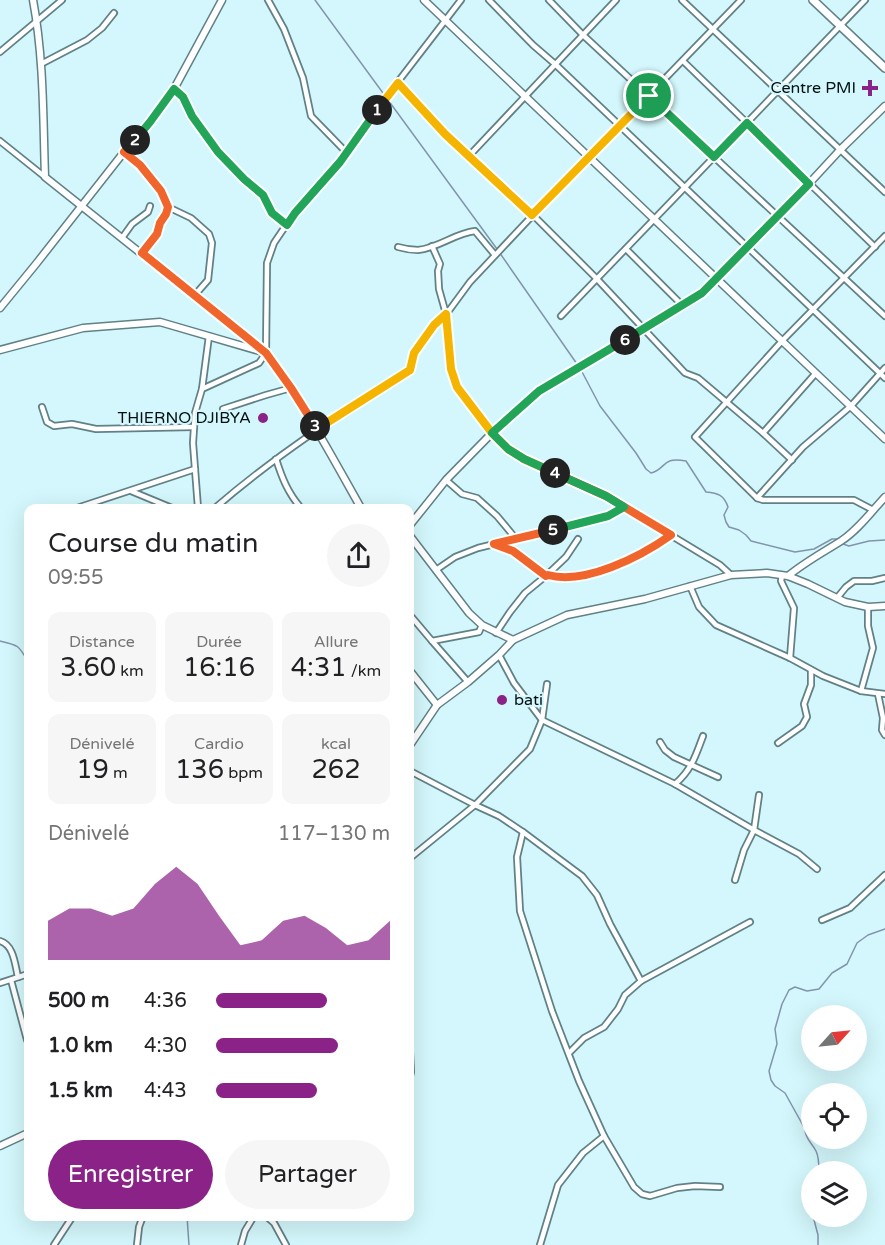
<!DOCTYPE html>
<html lang="fr">
<meta charset="utf-8">
<style>
:root{--surface:#fff;--page:#f6f6f6;--text:#202124;--muted:#757577;--accent:#8a2288}
body{margin:0;font-family:"Varela Round",sans-serif;background:var(--page);color:var(--text);height:100vh;display:flex;flex-direction:column;font-size:22px;white-space:nowrap}
*{box-sizing:border-box;margin:0}
p{font-size:20px;color:var(--muted)}
.icon{flex:none;width:33px;height:33px;fill:none;stroke:currentColor;stroke-width:2;stroke-linecap:round;stroke-linejoin:round}
.map{position:relative;flex:1;overflow:hidden}
.panel{position:absolute;left:24px;top:504px;width:390px;height:717px;display:flex;flex-direction:column;background:var(--surface);border-radius:12px;box-shadow:0 6px 24px #0002}
.panel>*{flex:none}
.needle{width:39px;rotate:63deg}
.fabs{position:absolute;left:801px;top:1005px;display:grid;gap:12px}
.fabs a{display:grid;place-items:center;width:66px;height:66px;border-radius:50%;background:var(--surface);box-shadow:0 6px 24px #0002;font-size:30px}
.pin{position:absolute;display:grid;place-items:center;width:51px;height:51px;color:#fff;margin:-26px;border:3px solid #fff;border-radius:50%;box-shadow:0 2px 6px #0007}
.km{position:absolute;width:30px;height:30px;margin:-15px;border-radius:50%;background:#222;color:#fff;font-size:16px;line-height:30px;text-align:center}
.round{display:grid;place-items:center;flex:none;width:63px;height:63px;border-radius:32px;background:var(--page)}
.overview{display:flex;align-items:center;justify-content:space-between;height:102px;padding:0 24px}
h1{font-size:27px;font-weight:600;line-height:45px}
.figures{display:grid;grid-template-columns:repeat(3,1fr);gap:9px;height:102px;padding:6px 24px}
.figures div{display:grid;align-content:center;border-radius:12px;background:var(--page);text-align:center}
.figures b{font-size:26px;font-weight:600}
.figures small{font-size:16px;font-weight:400}
.figures p{font-size:16px}
.chart{height:168px;padding:12px 24px}
.chart p{display:flex;justify-content:space-between}
.chart svg{width:100%;height:108px;margin-top:6px;fill:var(--accent);opacity:.7}
.primary-button{display:flex;gap:12px;margin-top:auto;padding:12px 24px}
.primary-button a{flex:1;height:69px;border-radius:36px;background:var(--accent);color:#fff;font-size:24px;font-weight:600;line-height:69px;text-align:center}
.primary-button a+a{background:var(--page);color:var(--text)}
ul{padding:0 24px;list-style:none;font-size:20px}
li{display:grid;grid-template-columns:96px 72px 1fr;align-items:center;height:45px}
li i{height:15px;border-radius:8px;background:var(--accent)}
.map>svg:first-child{display:block}
.lines{fill:none;stroke-linecap:round;stroke-linejoin:round}
.stream{stroke:#8294ac;stroke-width:1.5}
.minor-casing{stroke:#618186;stroke-width:8}
.tertiary-casing{stroke:#618186;stroke-width:9}
.secondary-casing{stroke:#618186;stroke-width:10}
.minor{stroke:#fff;stroke-width:4.5}
.tertiary{stroke:#fff;stroke-width:6}
.secondary{stroke:#fff;stroke-width:7}
.split-1-casing{stroke:#fff;stroke-width:12}
.split-2-casing{stroke:#fff;stroke-width:12}
.split-3-casing{stroke:#fff;stroke-width:12}
.split-4-casing{stroke:#fff;stroke-width:12}
.split-5-casing{stroke:#fff;stroke-width:12}
.split-6-casing{stroke:#fff;stroke-width:12}
.split-7-casing{stroke:#fff;stroke-width:12}
.split-1{stroke:#f5b400;stroke-width:8}
.split-2{stroke:#22a559;stroke-width:8}
.split-3{stroke:#f0652b;stroke-width:8}
.split-4{stroke:#f5b400;stroke-width:8}
.split-5{stroke:#f0652b;stroke-width:8}
.split-6{stroke:#22a559;stroke-width:8}
.split-7{stroke:#22a559;stroke-width:8}
.poi-dot{fill:#8a2288;stroke:#d3f7fc;stroke-width:2}
.labels{text-anchor:middle;dominant-baseline:central;stroke-width:4.5;stroke-linejoin:round;paint-order:stroke}
.poi-label{font-size:16px;fill:#030e10;stroke:#d3f7fc;text-anchor:end}
</style>
<div class="map">
<svg width="885" height="1245" viewBox="0 0 885 1245">
<rect width="100%" height="100%" fill="#d3f7fc"/>
<g class="lines">
<g class="stream">
<path d="M315,0L497,249L577,364"/>
<path d="M580,368L600,406L636,453L646,469L651,473C667,469 661,456 686,461L706,492C718,493 724,495 728,507L724,515L726,522L729,527L739,530L746,535L751,541L795,552L814,549L832,539H838L839,541"/>
<path d="M843,544L849,546L869,541L885,540"/>
<path d="M0,641C18,645 19,645 28,662"/>
<path d="M819,1172C819,1165 819,1157 816,1151C812,1143 805,1139 805,1129L785,1093L775,1086L771,1080L769,1071L777,1044L775,1029L782,1004L789,990L795,987L807,991L819,989L832,973L847,964L857,943L868,935L885,929"/>
<path d="M187,1216L189,1245"/>
<path d="M813,1216L818,1235V1245"/>
</g>
<g class="minor-casing">
<g id="minor">
<path d="M268,0L284,29L303,78L311,116L347,153"/>
<path d="M489,0L533,45L555,64L885,378"/>
<path d="M549,0L583,35L885,316"/>
<path d="M682,0L885,192"/>
<path d="M0,52L62,0"/>
<path d="M683,61L875,247"/>
<path d="M41,64L87,40L102,28L114,13"/>
<path d="M398,83L445,134L533,215L597,279L685,373L698,378L763,433L816,373"/>
<path d="M174,89L183,97L192,116L218,152L244,179L263,194L272,213L287,225"/>
<path d="M0,141L45,177"/>
<path d="M124,152L140,165L161,191L168,207L166,214L160,223L157,234L142,253"/>
<path d="M468,157L616,0"/>
<path d="M168,207L191,218L209,234L212,243L208,280L194,296"/>
<path d="M122,238L132,224L148,212L150,206"/>
<path d="M432,246L440,264L438,271L439,289L446,314L451,369L457,387L492,433L508,449L524,459L606,496L720,565L731,575"/>
<path d="M398,247C405,249 412,250 418,250C439,248 455,233 475,231L495,255"/>
<path d="M626,249L683,306"/>
<path d="M561,316L865,0"/>
<path d="M202,389L209,336"/>
<path d="M42,407L47,422L54,426L72,424L96,429L194,427"/>
<path d="M223,409L266,395L291,388"/>
<path d="M763,433L792,460"/>
<path d="M276,459C282,478 288,493 301,508"/>
<path d="M446,480L462,494L477,498L497,516L512,534L514,539"/>
<path d="M131,491L172,508"/>
<path d="M757,498L803,447L851,406L885,368"/>
<path d="M77,508L195,469"/>
<path d="M198,508L193,443L195,413L202,389L259,363L266,353L267,263L274,243L295,212L340,162L387,96L461,0"/>
<path d="M215,508C275,456 342,412 410,370L414,353L434,325L445,316L470,282L533,215L741,0"/>
<path d="M873,510L854,500H763L757,498L695,437L782,341L885,236"/>
<path d="M494,544L513,551L546,576"/>
<path d="M436,570L455,557L478,548L607,516L624,507"/>
<path d="M547,575C585,585 640,557 671,535"/>
<path d="M782,575L781,581L794,608L790,658"/>
<path d="M690,586L699,607L716,625L790,658L823,676L861,691L885,694"/>
<path d="M837,598L846,587L854,581H872L885,578"/>
<path d="M410,615L432,641L479,632L482,625"/>
<path d="M496,633L510,612L525,593L547,575L566,557L578,539"/>
<path d="M432,641L468,682"/>
<path d="M499,655L514,683L542,720L675,784L754,830L799,854L817,869"/>
<path d="M861,691L873,648L868,626V607"/>
<path d="M878,694L883,718L882,730L885,735"/>
<path d="M660,742L665,750L674,757L718,777"/>
<path d="M778,743L802,726L807,717L804,704L811,685V670"/>
<path d="M410,771L475,805L499,816L523,832L517,857L520,911L552,1011L579,1081L604,1136L634,1187L642,1194L650,1196L677,1188L695,1186L720,1187"/>
<path d="M675,784C691,771 696,755 703,736"/>
<path d="M523,832L582,876L597,895L610,924L641,981"/>
<path d="M410,858L475,805L530,749L542,720L547,684"/>
<path d="M735,880L744,850L754,830L759,795"/>
<path d="M822,920L850,908L885,875"/>
<path d="M0,941C14,945 15,965 18,977"/>
<path d="M11,980L27,1040"/>
<path d="M0,983L28,974"/>
<path d="M410,1052L411,1072L410,1076"/>
<path d="M569,1053L584,1038L604,1027L618,1009L625,995L641,981L750,922"/>
<path d="M266,1216L274,1223L286,1245"/>
<path d="M54,1245L73,1216"/>
<path d="M137,1245L139,1227L143,1216"/>
<path d="M241,1245L245,1231L254,1216"/>
<path d="M540,1245L558,1185L583,1153L604,1136"/>
</g>
</g>
<g class="tertiary-casing">
<g id="tertiary">
<path d="M33,0C44,59 43,118 45,177L266,353C303,402 331,455 361,508"/>
<path d="M424,0L885,439"/>
<path d="M0,308L36,264L124,152L150,122L174,89L222,0"/>
<path d="M0,350L83,328L160,322L263,352"/>
<path d="M410,525L446,480L492,433L539,391L702,293L779,216L840,150L885,106"/>
<path d="M410,536L469,613L482,625L513,640L567,615L645,599L731,575L767,573L788,576L808,584L845,602L868,607L885,606"/>
<path d="M788,576C805,562 822,553 841,541C858,530 871,512 885,497"/>
<path d="M410,671L437,705"/>
<path d="M410,745L437,705L468,682L499,655L513,640"/>
<path d="M0,1146L28,1133"/>
</g>
</g>
<g class="secondary-casing">
<path id="secondary" d="M813,0L885,68"/>
</g>
<use href="#minor" class="minor"/>
<use href="#tertiary" class="tertiary"/>
<use href="#secondary" class="secondary"/>
</g>
<g class="lines">
<g class="split-1-casing">
<path id="split-1" d="M377,110L398,83L445,134L532,215L649,96"/>
</g>
<g class="split-2-casing">
<path id="split-2" d="M135,140L150,122L174,89L183,97L192,116L218,152L244,179L263,195L272,213L287,225L295,213L340,162L377,110"/>
</g>
<g class="split-3-casing">
<path id="split-3" d="M135,140L124,152L140,165L161,191L168,207L166,214L160,223L157,234L142,253L266,353L291,388L315,426"/>
</g>
<g class="split-4-casing">
<path id="split-4" d="M315,426L317,429L410,370L414,353L434,325L446,314L451,369L457,387L492,433L508,449L524,459L555,473"/>
</g>
<g class="split-5-casing">
<path id="split-5" d="M553,530L494,544L513,551L546,576L548,575C585,585 640,557 671,535L606,496L555,473"/>
</g>
<g class="split-6-casing">
<path id="split-6" d="M553,530L608,516L624,507L606,496L524,459L508,449L492,433L539,391L625,340"/>
</g>
<g class="split-7-casing">
<path id="split-7" d="M625,340L702,293L809,184L747,123L714,157L649,96"/>
</g>
<use href="#split-1" class="split-1"/>
<use href="#split-2" class="split-2"/>
<use href="#split-3" class="split-3"/>
<use href="#split-4" class="split-4"/>
<use href="#split-5" class="split-5"/>
<use href="#split-6" class="split-6"/>
<use href="#split-7" class="split-7"/>
</g>
<g class="poi-dot">
<path d="M867 79h6v6h6v6h-6v6h-6v-6h-6v-6h6z"/>
<circle cx="263" cy="418" r="6"/>
<circle cx="502" cy="700" r="6"/>
</g>
<g class="labels">
<g class="poi-label">
<text x="856" y="88">Centre PMI</text>
<text x="251" y="418">THIERNO DJIBYA</text>
<text x="514" y="700" text-anchor="start">bati</text>
</g>
</g>
</svg>
<div class="fabs">
<a><svg class="needle" viewBox="-14 -14 28 28"><path d="M0-13l5 13h-10z" fill="#e53935"/><path d="M0 13l5-13h-10z" fill="#757577"/></svg></a>
<a><svg class="icon" aria-label="locate" viewBox="0 0 24 24"><circle cx="12" cy="12" r="6"/><path d="M12 2v4M12 18v4M2 12h4M18 12h4"/></svg></a>
<a><svg class="icon" aria-label="layers" viewBox="0 0 24 24"><path d="M12 4l9 5-9 5-9-5zM3 14l9 5 9-5"/></svg></a>
</div>
<div class="pin" style="left:649px;top:96px;background:#1e9e55"><svg class="icon" aria-label="arrive" viewBox="0 0 24 24"><path d="M6 21V4h12l-3 4 3 4H6"/></svg></div>
<b class="km" style="left:377px;top:110px">1</b>
<b class="km" style="left:135px;top:140px">2</b>
<b class="km" style="left:315px;top:426px">3</b>
<b class="km" style="left:555px;top:473px">4</b>
<b class="km" style="left:553px;top:530px">5</b>
<b class="km" style="left:625px;top:340px">6</b>
<section class="panel">
<div class="overview"><div><h1>Course du matin</h1><p>09:55</p></div><a class="round"><svg class="icon" aria-label="share" viewBox="0 0 24 24"><path d="M12 15V3M7 8l5-5 5 5M5 13v7h14v-7"/></svg></a></div>
<div class="figures">
<div><p>Distance</p><b>3.60<small> km</small></b></div>
<div><p>Durée</p><b>16:16</b></div>
<div><p>Allure</p><b>4:31<small> /km</small></b></div>
</div>
<div class="figures">
<div><p>Dénivelé</p><b>19<small> m</small></b></div>
<div><p>Cardio</p><b>136<small> bpm</small></b></div>
<div><p>kcal</p><b>262</b></div>
</div>
<div class="chart"><p><span>Dénivelé</span>117–130 m</p>
<svg viewBox="0 0 160 44" preserveAspectRatio="none"><path d="M0 44V28L10 23L20 23L30 26L40 23L50 13L60 6L70 13L80 26L90 38L100 36L110 28L120 26L130 31L140 38L150 36L160 28V44z"/></svg>
</div>
<ul>
<li><b>500 m</b>4:36<i style="width:64%"></i></li>
<li><b>1.0 km</b>4:30<i style="width:70%"></i></li>
<li><b>1.5 km</b>4:43<i style="width:58%"></i></li>
</ul>
<div class="primary-button"><a>Enregistrer</a><a>Partager</a></div>
</section>
</div>
